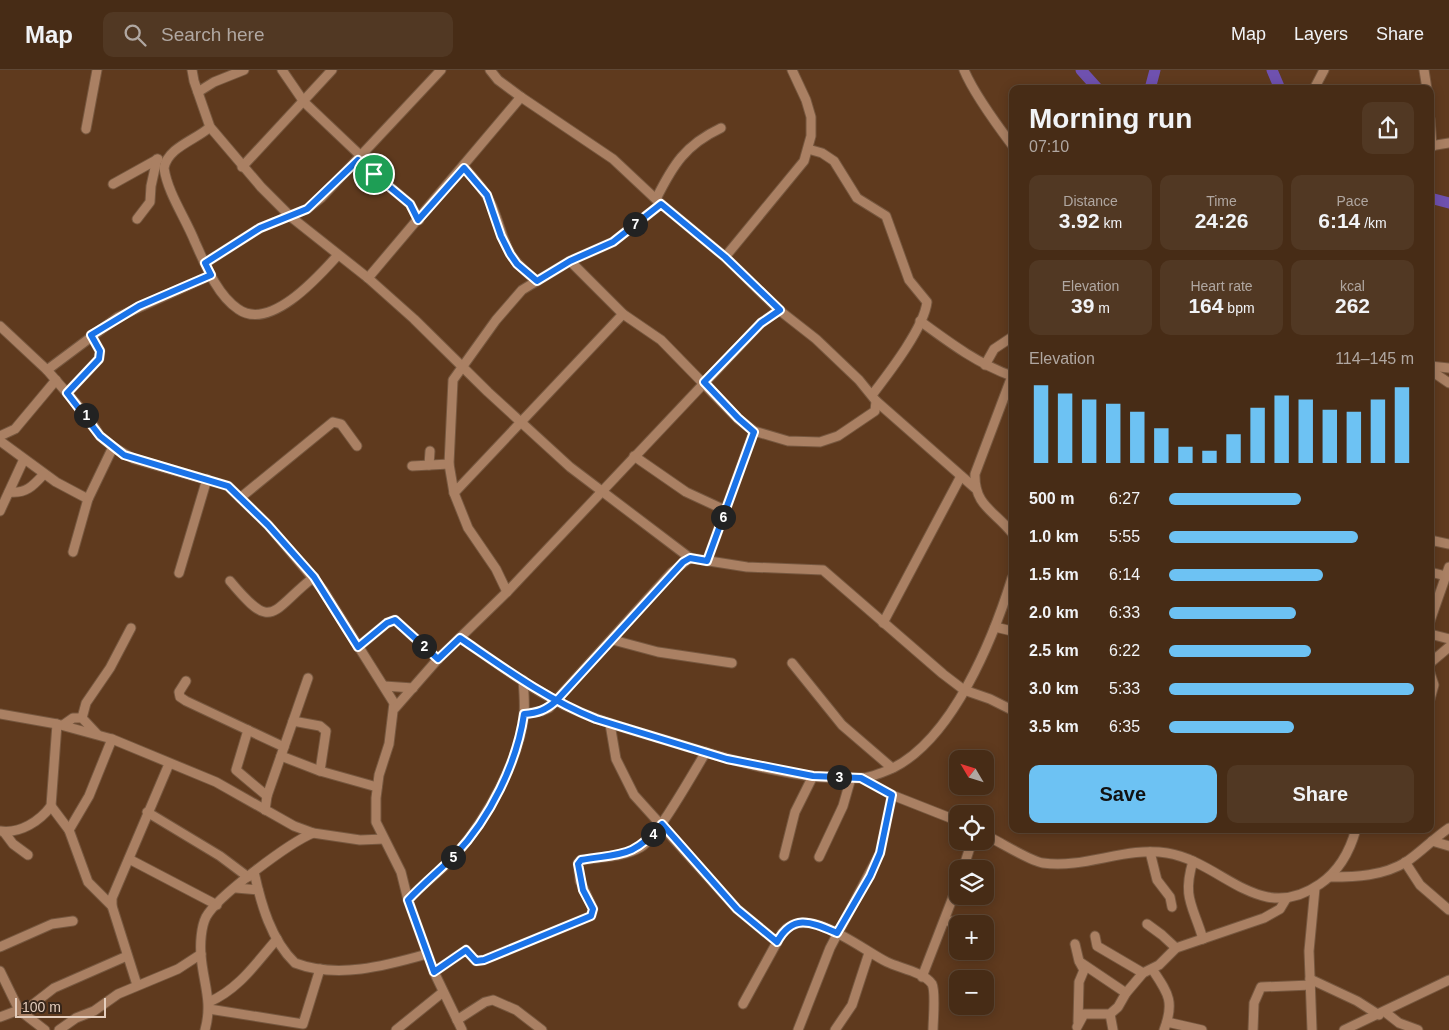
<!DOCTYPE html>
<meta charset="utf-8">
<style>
:root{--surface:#472c16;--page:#513823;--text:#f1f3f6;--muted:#b0a7a1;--line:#5f4835;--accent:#6dc2f3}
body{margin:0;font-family:Helvetica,sans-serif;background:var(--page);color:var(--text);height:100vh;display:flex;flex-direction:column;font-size:19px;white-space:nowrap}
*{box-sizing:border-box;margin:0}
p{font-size:16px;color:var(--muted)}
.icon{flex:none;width:28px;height:28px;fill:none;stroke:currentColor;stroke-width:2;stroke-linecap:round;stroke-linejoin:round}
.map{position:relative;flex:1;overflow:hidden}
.drawer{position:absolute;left:1009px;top:15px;width:425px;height:748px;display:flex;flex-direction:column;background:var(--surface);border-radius:10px;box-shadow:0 2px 12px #0003,0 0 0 1px var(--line)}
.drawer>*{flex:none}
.needle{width:32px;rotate:308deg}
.controls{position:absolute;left:949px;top:680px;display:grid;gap:10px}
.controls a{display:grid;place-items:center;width:45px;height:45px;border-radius:10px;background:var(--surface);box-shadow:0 2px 12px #0003,0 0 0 1px var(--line);font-size:25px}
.scale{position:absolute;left:15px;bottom:12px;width:91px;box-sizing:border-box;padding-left:5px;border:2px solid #e4cdbd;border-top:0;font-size:14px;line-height:18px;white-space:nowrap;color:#e4cdbd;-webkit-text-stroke:4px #37261a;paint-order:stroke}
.pin{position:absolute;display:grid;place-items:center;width:42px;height:42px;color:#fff;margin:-21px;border:2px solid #fff;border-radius:50%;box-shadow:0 1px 5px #0007}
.km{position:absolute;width:25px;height:25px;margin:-12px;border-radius:50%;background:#222;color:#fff;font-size:14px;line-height:25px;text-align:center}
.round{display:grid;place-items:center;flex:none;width:52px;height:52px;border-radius:10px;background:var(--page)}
.overview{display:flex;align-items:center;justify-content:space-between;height:85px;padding:0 20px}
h1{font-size:28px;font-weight:800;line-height:38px}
.figures{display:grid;grid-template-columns:repeat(3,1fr);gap:8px;height:85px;padding:5px 20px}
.figures div{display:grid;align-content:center;border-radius:10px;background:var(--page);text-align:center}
.figures b{font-size:21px;font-weight:800}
.figures small{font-size:14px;font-weight:400}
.figures p{font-size:14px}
.chart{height:140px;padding:10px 20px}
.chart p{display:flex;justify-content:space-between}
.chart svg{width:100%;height:90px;margin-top:5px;stroke:var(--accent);stroke-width:6}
.action{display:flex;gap:10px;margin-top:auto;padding:10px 20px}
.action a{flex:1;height:58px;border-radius:10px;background:var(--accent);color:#111;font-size:20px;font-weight:800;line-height:58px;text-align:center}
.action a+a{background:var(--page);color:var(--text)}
ul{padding:0 20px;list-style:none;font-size:16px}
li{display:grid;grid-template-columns:80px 60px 1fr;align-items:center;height:38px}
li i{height:12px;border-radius:6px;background:var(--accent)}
header{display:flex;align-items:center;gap:30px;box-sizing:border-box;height:70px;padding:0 25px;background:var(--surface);border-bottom:1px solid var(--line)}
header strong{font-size:24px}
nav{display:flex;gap:28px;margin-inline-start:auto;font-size:18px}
.search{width:350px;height:45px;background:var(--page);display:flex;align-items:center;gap:12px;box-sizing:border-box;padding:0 18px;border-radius:10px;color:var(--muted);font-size:19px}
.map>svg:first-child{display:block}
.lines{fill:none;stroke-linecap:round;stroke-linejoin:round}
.river{stroke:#6f51af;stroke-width:11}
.minor-casing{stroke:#76573f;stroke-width:11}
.minor{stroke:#aa8063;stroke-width:9}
.route-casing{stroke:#fff;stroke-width:10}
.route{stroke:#1a73e8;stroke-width:6}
</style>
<header>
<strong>Map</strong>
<div class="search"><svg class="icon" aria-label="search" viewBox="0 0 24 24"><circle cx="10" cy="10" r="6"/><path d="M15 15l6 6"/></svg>Search here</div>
<nav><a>Map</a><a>Layers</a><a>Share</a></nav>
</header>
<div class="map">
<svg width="1449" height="960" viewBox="0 0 1449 960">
<rect width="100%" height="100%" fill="#5f3a1e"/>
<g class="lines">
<g class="river">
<path d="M1081,0L1098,19"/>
<path d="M1272,0L1280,19"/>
<path d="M1150,19L1155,0"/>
<path d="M1430,128L1449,133"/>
</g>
<g class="minor-casing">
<g id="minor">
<path d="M192,0L194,11L210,57L261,117L291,147L368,208L414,249L488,322L570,397L690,488"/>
<path d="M282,0L304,32L362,87"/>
<path d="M490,0L498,10L521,27L613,89L661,134L725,187L779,240L816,269L859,310L876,331L875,341L838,366L820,372L788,371L754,361L738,349L661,270L623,244L570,191"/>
<path d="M964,0C974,24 997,55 1012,75"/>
<path d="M1424,0L1427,19"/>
<path d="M1314,19L1324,0"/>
<path d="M198,22L214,12L244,0"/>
<path d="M1430,49L1432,77"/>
<path d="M210,57C196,70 168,77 164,98C168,124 185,147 195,172C205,194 217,225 238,239C270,262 319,206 338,185"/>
<path d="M86,59L97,0"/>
<path d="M1430,76L1449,73"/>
<path d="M808,79L822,83L834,91L857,128L886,146L909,210L927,232C924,258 888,304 872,325"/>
<path d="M358,90L410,134L419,150"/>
<path d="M242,97L332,0"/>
<path d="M464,97C474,109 486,121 492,136C507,173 502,184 537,211"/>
<path d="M113,114L158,89"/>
<path d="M656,129C673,95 685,75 721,58"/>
<path d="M137,149L150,132L151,116L157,89"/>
<path d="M725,187L804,91L811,66V47L806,30L792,0"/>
<path d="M205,193L260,158L307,139L321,128L441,0"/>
<path d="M368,208L521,27"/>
<path d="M920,251C950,273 978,294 1012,306"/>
<path d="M0,256L47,300L88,347L100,366L113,377L134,389L228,416L268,455L323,520L394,633L389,674L379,705L376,728V752L401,802L408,830L434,902L462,960"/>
<path d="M985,295L994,279L1012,267"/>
<path d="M1430,296L1449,298"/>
<path d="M47,300L118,247L211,205"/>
<path d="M1430,300L1449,313"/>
<path d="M1012,306L975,404C974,436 995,441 1012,463"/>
<path d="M67,323L99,289L100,281L91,265"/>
<path d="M876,331L975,418"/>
<path d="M0,366L15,359L56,310"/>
<path d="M0,371L56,412L88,429"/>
<path d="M634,386L686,422L725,440"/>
<path d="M429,395L430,381"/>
<path d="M412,396L449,394"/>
<path d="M9,422C26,424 33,416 44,404"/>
<path d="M454,423L623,244"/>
<path d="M240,428L333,352L341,354L357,376"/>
<path d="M0,441L24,389"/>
<path d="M1430,470L1449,474"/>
<path d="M73,482L88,429L113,377"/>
<path d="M707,491L754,361"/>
<path d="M1430,502L1446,506"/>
<path d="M179,503L207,409"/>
<path d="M230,511C274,564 270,541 314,507"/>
<path d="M507,522L496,499L468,458L454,423L449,394L453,310L496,250L522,220L570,191L613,172L661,134"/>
<path d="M1430,551L1449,497"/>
<path d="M883,553L961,406"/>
<path d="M995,557L1012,561"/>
<path d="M1430,564L1449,569"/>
<path d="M460,568C497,593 534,622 575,640C604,653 635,661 665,670C725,688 797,712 860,708C870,708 884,702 893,698C953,668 993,569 1012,508"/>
<path d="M613,570L658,582L732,593"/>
<path d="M358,577L387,553L395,550L438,589"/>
<path d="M792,593L842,655L892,698"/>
<path d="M1430,593L1449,577"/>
<path d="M1430,603L1434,615L1430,629"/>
<path d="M186,611L179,622L180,627L186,631L284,677"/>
<path d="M384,616L413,618"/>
<path d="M395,638L438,589L507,522L761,253L779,240"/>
<path d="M0,644L57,654L112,669L216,712L294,756L313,763L360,770L384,769"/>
<path d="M524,644L542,641L549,638L672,502L690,488L747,497L823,500L943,604L964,620L990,629L1012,640"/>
<path d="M82,648L86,633L110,598L131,558"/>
<path d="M293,651L320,656L326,661L320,701"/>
<path d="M610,654L616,689L634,725L737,839L777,872"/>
<path d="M63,655L73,648H82L97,664"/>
<path d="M248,660L236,700L267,726"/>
<path d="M281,686L320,701L377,717"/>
<path d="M861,708L892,725L958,751"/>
<path d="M51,736L69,760L88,812L112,836"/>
<path d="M265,740L267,726L308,608"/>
<path d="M147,742L220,786L248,807"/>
<path d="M69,760L89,726L112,669"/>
<path d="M0,761C20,764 40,751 51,736L57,654"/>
<path d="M4,762L13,774L28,785"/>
<path d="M985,765C999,771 1029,791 1043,793C1085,799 1126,776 1167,783C1223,792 1259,856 1320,814C1339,801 1350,781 1356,759"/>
<path d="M1432,771L1449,776"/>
<path d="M1150,782L1157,810L1170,827L1172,837"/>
<path d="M784,786L795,742L813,706"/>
<path d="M819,787L843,736L851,708"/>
<path d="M129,789L217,835"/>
<path d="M1193,791C1182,828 1193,835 1203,869"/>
<path d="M1405,792L1420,815L1449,840"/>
<path d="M963,799L972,771"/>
<path d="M254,802C261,834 271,870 295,893C337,909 385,896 427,884"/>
<path d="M1330,807C1356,807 1383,806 1406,792C1421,782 1434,768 1449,758"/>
<path d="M236,818L258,820"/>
<path d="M408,830C423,813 443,800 458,782C487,747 519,691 524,645C525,633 524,622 523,610"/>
<path d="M945,851L985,852"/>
<path d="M1147,854L1162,865L1176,878"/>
<path d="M1095,866L1097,876L1143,903"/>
<path d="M1075,874L1079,891L1084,900L1079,912L1078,952"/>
<path d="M0,877L52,854L73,851"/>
<path d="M1080,892L1126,923"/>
<path d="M1152,899C1168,923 1175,931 1164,960"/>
<path d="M0,901L19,940"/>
<path d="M434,902L466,880L476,891L484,890L591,846L593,839L580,811L578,793L581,790C601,787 624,787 641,777C659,765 693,703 706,682"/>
<path d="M922,907L958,814"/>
<path d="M1310,909L1357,931L1379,945"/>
<path d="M137,915L112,836V828L169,694"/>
<path d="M209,932C239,919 256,893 277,869"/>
<path d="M743,934L782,863C806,832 862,880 887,892C899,898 924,902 932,914C936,922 933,950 933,960"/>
<path d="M209,939L303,954L320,899"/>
<path d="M23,942L54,918L127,886"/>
<path d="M1385,942L1399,953L1418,960"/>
<path d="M1110,944L1113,960"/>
<path d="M0,947L19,940L45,960"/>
<path d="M457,950L485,932L493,930L516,940L542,960"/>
<path d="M1167,952L1202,960"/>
<path d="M1077,957L1084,944H1110L1118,937L1126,923L1143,903L1159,895L1176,878L1264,848L1280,839L1286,829"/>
<path d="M59,960L76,948L94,941L118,924L178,899L201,884"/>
<path d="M205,960C213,931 203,913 201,885C200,874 201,857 206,847C217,826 291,772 313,763"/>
<path d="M396,960L443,922"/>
<path d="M798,960L830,878L880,783L892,725"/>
<path d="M835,960L852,935L869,883"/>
<path d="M1253,960L1254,933L1261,917L1311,915"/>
<path d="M1312,960L1309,881L1315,818"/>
<path d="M1344,960L1449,910"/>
</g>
</g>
<use href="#minor" class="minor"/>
</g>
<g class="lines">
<g class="route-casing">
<path id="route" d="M374,104L358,90L307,139L260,158L205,193L211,205L139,236L91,265L100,281L99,289L67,323L100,366L124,385L228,416L268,455L314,507L358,577L387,553L395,550L438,589L460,568C504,598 546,629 596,649L727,689L813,706L861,708L892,725L880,783L870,806L837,863C811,852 793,843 777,872L737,839L662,754C633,788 622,783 581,790L578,794L583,820L593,839L591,846L484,890L476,891L466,880L434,902L408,830C423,814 440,800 455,785C490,748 517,693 524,644C538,643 546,640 556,631L683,492L690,488L707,491L754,362L738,348L704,312L761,253L780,240L725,187L661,134L613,172L570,191L537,211L517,194L510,184L501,166L487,125L464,98L418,150L410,134L374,104"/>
</g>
<use href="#route" class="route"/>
</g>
</svg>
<div class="controls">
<a><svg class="needle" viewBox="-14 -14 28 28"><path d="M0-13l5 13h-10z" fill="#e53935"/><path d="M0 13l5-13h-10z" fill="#b0a7a1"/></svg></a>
<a><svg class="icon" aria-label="locate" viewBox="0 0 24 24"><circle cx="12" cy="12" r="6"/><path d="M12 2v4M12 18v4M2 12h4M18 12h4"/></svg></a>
<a><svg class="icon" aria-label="layers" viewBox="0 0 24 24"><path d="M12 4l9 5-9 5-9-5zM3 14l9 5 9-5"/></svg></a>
<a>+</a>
<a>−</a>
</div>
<div class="scale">100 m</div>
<div class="pin" style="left:374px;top:104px;background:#1e9e55"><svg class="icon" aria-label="arrive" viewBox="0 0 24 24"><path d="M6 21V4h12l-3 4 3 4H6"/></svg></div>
<b class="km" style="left:86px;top:345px">1</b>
<b class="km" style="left:424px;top:576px">2</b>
<b class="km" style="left:839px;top:707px">3</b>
<b class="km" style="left:653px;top:764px">4</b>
<b class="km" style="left:453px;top:787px">5</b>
<b class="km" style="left:723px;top:447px">6</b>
<b class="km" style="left:635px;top:154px">7</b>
<section class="drawer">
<div class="overview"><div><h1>Morning run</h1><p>07:10</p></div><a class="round"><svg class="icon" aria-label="share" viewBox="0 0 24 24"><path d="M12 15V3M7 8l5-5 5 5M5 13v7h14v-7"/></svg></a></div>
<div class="figures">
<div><p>Distance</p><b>3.92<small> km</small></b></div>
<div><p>Time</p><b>24:26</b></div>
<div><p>Pace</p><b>6:14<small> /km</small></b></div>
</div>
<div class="figures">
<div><p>Elevation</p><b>39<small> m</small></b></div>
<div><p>Heart rate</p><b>164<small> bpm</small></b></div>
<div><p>kcal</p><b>262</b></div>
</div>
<div class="chart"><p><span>Elevation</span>114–145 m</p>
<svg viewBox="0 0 160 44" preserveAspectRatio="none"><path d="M5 44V6M15 44V10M25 44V13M35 44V15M45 44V19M55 44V27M65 44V36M75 44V38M85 44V30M95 44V17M105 44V11M115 44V13M125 44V18M135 44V19M145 44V13M155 44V7"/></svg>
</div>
<ul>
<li><b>500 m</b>6:27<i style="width:54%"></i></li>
<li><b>1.0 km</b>5:55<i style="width:77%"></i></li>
<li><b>1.5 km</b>6:14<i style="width:63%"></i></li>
<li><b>2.0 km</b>6:33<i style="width:52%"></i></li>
<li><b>2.5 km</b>6:22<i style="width:58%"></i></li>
<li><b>3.0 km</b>5:33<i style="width:100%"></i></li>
<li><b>3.5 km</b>6:35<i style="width:51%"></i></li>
</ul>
<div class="action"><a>Save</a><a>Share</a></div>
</section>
</div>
